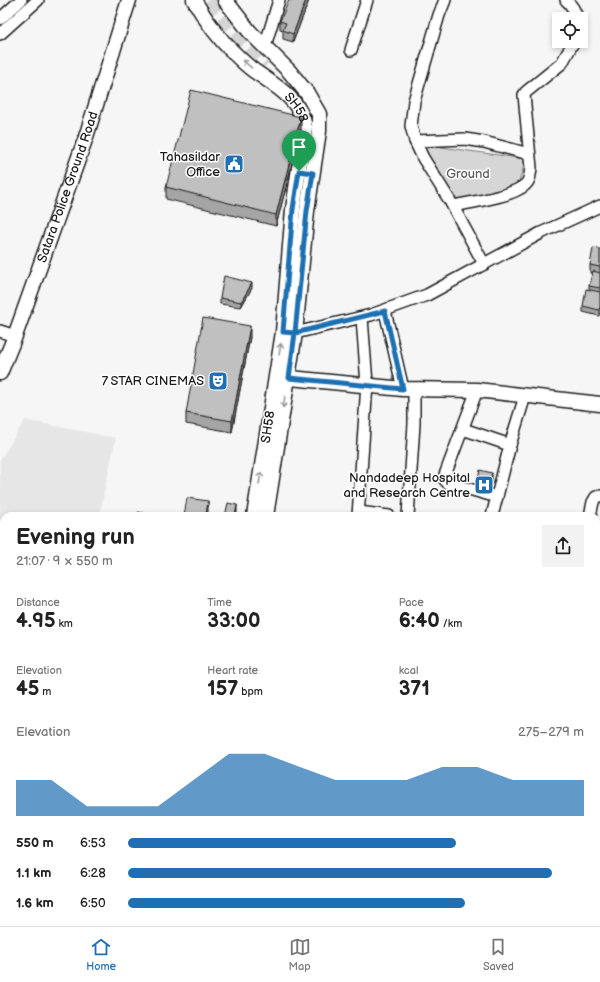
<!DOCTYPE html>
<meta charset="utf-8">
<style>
:root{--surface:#fff;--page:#f2f2f2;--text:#222;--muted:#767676;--line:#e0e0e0;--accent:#1f6fb2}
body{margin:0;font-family:"Balsamiq Sans",sans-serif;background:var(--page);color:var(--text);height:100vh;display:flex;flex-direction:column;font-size:15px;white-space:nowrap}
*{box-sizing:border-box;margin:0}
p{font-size:13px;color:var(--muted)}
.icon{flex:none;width:22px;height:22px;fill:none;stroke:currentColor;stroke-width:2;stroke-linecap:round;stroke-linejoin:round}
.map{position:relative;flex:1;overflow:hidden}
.drawer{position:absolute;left:0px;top:512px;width:600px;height:414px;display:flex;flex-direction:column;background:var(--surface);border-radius:12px 12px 0 0;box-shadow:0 2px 6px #0003}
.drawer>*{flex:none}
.buttons{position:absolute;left:552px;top:12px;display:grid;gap:8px}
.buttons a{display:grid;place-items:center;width:36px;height:36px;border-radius:0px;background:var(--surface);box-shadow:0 2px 6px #0003;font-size:20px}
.pin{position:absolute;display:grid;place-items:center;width:34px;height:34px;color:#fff;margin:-41px -17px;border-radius:50% 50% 50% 0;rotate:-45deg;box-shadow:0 0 4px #0007}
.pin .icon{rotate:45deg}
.round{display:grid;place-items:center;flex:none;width:42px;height:42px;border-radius:0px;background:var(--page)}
.overview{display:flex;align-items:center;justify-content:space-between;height:68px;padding:0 16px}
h1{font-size:22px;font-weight:700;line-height:30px}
.stats{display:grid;grid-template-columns:repeat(3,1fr);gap:6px;height:68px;padding:4px 16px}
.stats div{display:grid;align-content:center}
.stats b{font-size:20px;font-weight:700}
.stats small{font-size:11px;font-weight:400}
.stats p{font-size:11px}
.chart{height:112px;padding:8px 16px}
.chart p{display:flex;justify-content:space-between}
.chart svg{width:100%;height:72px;margin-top:4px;fill:var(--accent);opacity:.7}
ul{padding:0 16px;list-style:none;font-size:13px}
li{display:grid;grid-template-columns:64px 48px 1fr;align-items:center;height:30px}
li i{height:10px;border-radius:5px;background:var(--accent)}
.dock{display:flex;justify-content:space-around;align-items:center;height:56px;border-top:1px solid var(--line);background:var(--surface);font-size:11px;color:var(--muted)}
.dock a{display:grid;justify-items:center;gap:2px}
.dock .on{color:var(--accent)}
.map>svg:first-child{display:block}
.built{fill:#e6e6e6}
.green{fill:#d6d6d6;stroke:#797979}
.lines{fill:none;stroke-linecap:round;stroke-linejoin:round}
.major-tunnel{stroke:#d5d5d5;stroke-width:14;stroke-dasharray:14 7;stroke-linecap:butt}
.minor-casing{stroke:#1c1c1c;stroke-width:14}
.major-casing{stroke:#1c1c1c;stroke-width:17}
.minor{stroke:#fff;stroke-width:11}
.major{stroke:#fff;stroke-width:14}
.wall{fill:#a5a5a5;stroke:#1c1c1c}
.shaded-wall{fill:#868686;stroke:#1c1c1c}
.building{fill:#c0c0c0;stroke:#1c1c1c}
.oneway{stroke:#999}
.route-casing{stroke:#fff;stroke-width:8}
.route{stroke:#1f6fb2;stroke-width:5}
.labels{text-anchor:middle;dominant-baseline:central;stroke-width:3;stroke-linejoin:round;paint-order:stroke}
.street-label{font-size:13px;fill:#1c1c1c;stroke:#fff}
.poi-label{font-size:13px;fill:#1c1c1c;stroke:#fff;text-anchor:end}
.park-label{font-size:13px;fill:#5d5d5d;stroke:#fff}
</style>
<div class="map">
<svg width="600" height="926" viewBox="0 0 600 926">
<rect width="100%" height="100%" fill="#f6f6f6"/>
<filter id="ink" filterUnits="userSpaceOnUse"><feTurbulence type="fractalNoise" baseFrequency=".025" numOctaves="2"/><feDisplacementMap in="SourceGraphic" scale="8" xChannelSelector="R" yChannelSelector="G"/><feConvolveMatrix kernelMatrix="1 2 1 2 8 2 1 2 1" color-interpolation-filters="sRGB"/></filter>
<g filter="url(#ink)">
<path class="built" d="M25,420L116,438L99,516H4V579L0,578V460Z"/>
<path class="green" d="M420,144L526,159L518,185L456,202Z"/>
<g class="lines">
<path class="major-tunnel" d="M209,0L228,28L263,68"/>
<g class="minor-casing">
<g id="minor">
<path d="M445,0L439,15L414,101L411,126L415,141L423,158L450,201L484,264"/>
<path d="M566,0C571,4 576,12 577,19"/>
<path d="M0,19L21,0"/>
<path d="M0,34L38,0"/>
<path d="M265,46L279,0"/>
<path d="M351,50L367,0"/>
<path d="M415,141L465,139L484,142L529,154"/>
<path d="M453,206C472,202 511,197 525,185C530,181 530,175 531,168L524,95L526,92L562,63L574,41"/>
<path d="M385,311L403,389"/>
<path d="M0,331L15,336"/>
<path d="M288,333H295L371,315L427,295L541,233L600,206"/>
<path d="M477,390L445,475V480L448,483L497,497"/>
<path d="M463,429L510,445"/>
<path d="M359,512L389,516"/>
<path d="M358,516L367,384L362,318"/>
<path d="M408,516L414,424V389"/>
<path d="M492,516L510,445L525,396"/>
<path d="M590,516L593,502L596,497L600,496"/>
<path d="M0,585L4,586"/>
<path d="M596,895L600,896"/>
<path d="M381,922V926"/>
<path d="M582,926L583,922"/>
</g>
</g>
<g class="major-casing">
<g id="major">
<path id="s1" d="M194,0C205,19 216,36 233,52C239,58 246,65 253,70C274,85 301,99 305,127L293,209L283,332L254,516"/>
<path d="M225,0L250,32L289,71L307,93L319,114V131L307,211L295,333L266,516"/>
<path id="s2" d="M0,373L15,336L85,140L129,0"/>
<path d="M280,377L403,389L477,390L600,404"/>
<path d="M188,926V922"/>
<path d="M200,926L201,922"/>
</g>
</g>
<use href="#minor" class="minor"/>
<use href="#major" class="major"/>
</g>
<g class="wall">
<path d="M308,0V3L293,42L283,39V30L280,29V21Z"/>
<path d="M301,129L276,226L166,199V187Z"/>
<path d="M600,249V313L599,316L583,312V306L589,290V286L592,274L590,273V265Z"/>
<path d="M252,288L241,307L220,304V298Z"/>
<path d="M250,337L232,432L186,424V413Z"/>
<path d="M492,479L488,494L477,491V485Z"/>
</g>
<g class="shaded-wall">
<path d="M306,0H308V3L293,42V34Z"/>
<path d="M301,117V129L276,226V215Z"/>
<path d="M252,283V288L241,307V302Z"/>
<path d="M250,326V337L232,432V421Z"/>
<path d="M492,473V479L488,494V489Z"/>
<path d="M208,501V516H206Z"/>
<path d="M237,505V516H235Z"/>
</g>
<g class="building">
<path d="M289,0H306L293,34L283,30L286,23L280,21Z"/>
<path d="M191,90L301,117L276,215L166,187Z"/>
<path d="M593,248L600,249V267L590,265Z"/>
<path d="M593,271L600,273V288L589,286Z"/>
<path d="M224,276L252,283L241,302L220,298Z"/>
<path d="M586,289L600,292V307L599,310L583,306Z"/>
<path d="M203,318L250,326L232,421L186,413Z"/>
<path d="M480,470L492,473L488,489L477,485Z"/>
<path d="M187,498L208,501L206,516H184Z"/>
<path d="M228,503L237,505L235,516H225Z"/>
<path d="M138,512L159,516H137Z"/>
<path d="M0,703L4,704V922H179V926H0Z"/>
</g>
<defs><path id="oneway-shaft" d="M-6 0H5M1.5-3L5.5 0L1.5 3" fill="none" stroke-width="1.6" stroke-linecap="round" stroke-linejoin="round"/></defs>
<g class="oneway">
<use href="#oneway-shaft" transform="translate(247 64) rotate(-139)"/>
<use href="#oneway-shaft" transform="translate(280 349) rotate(-81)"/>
<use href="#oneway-shaft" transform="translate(284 402) rotate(100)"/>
<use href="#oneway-shaft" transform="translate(260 478) rotate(-81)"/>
</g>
</g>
<g class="lines" filter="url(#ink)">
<g class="route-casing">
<path id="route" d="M299,171L293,209L283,332L295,333L289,378L403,389L385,311L295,333L307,211L313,173L299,171"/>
</g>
<use href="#route" class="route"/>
</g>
<defs>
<g id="civic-square" transform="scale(1)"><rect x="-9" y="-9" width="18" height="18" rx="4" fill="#1f6fb2" stroke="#fff"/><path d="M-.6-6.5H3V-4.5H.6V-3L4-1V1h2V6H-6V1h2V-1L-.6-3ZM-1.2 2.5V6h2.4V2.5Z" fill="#fff"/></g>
<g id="theatre-square" transform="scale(1)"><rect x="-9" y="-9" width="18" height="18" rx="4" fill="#1f6fb2" stroke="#fff"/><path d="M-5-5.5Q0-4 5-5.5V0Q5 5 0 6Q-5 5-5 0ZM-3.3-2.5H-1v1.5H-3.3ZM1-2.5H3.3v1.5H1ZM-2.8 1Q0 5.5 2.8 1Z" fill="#fff"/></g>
<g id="hospital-square" transform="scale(1)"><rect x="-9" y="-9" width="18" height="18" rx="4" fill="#1f6fb2" stroke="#fff"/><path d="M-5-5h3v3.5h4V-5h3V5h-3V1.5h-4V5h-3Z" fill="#fff"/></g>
</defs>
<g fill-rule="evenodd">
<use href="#civic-square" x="234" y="164"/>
<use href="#theatre-square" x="218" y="381"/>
<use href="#hospital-square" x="484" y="485"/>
</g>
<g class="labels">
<g class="street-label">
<text stroke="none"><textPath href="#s1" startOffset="150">SH58</textPath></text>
<text stroke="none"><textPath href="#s2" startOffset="198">Satara Police Ground Road</textPath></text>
<text transform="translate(268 427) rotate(-81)">SH58</text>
</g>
<g class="poi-label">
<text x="220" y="157">Tahasildar<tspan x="220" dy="15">Office</tspan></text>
<text x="204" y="381">7 STAR CINEMAS</text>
<text x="470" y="478">Nandadeep Hospital<tspan x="470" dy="15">and Research Centre</tspan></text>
</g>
<g class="park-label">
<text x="468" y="174">Ground</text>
</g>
</g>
</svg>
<div class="buttons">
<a><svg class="icon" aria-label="locate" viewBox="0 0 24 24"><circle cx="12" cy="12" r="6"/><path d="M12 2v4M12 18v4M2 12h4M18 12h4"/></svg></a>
</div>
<div class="pin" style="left:299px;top:171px;background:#1e9e55"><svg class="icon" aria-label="arrive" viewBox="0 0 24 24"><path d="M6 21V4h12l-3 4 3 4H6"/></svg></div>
<section class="drawer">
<div class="overview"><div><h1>Evening run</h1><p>21:07 · 9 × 550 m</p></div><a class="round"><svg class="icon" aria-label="share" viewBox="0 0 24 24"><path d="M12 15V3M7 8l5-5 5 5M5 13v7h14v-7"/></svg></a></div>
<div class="stats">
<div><p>Distance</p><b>4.95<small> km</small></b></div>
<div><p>Time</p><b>33:00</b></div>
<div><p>Pace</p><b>6:40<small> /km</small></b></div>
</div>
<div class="stats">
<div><p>Elevation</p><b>45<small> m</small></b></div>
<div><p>Heart rate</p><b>157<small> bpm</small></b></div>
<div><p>kcal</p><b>371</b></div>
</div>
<div class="chart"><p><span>Elevation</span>275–279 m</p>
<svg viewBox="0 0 160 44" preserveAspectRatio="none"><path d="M0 44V22L10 22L20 38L30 38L40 38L50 22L60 6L70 6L80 14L90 22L100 22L110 22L120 14L130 14L140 22L150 22L160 22V44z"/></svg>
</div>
<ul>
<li><b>550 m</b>6:53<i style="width:72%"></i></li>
<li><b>1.1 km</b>6:28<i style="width:93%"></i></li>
<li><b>1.6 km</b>6:50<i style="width:74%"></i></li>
</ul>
</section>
</div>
<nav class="dock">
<a class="on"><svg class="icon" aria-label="home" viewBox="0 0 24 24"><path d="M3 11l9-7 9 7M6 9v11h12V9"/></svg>Home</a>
<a><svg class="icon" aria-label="map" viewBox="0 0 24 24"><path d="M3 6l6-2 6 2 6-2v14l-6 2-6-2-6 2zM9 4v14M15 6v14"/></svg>Map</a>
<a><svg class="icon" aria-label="saved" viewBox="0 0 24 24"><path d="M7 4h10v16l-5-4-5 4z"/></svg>Saved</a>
</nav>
